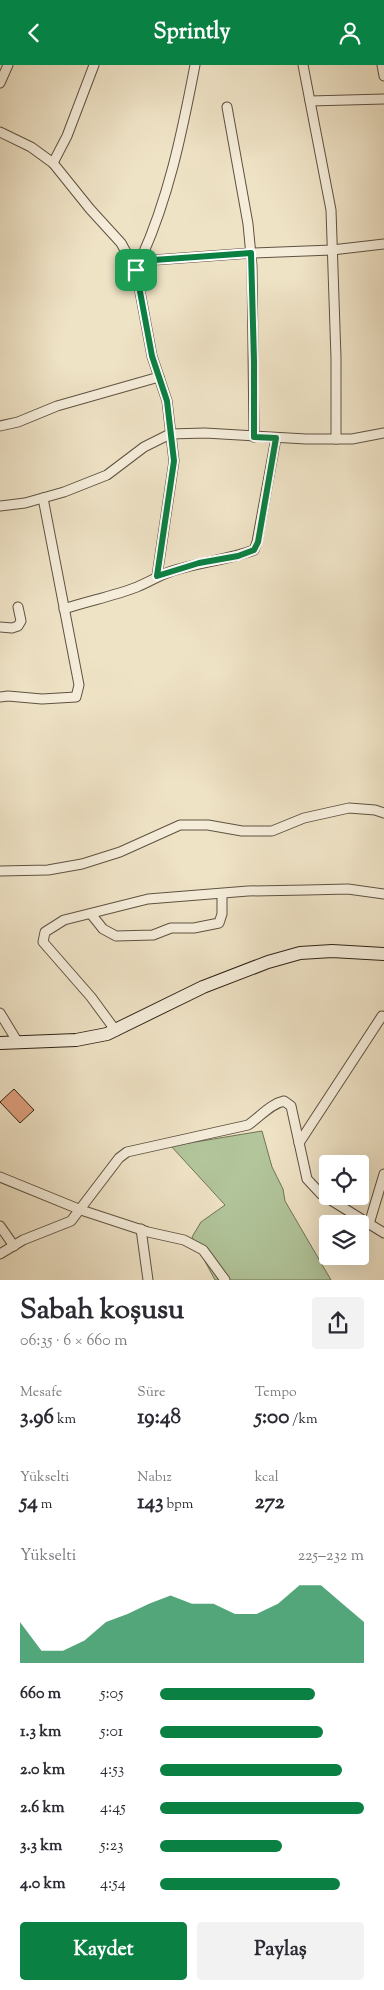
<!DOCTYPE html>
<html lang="tr">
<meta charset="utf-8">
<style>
:root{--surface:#fff;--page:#f2f2f3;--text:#2b2b33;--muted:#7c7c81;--accent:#0b8043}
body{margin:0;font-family:"Sorts Mill Goudy",serif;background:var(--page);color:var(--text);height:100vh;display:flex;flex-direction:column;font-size:19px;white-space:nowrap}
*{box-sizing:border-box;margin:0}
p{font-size:16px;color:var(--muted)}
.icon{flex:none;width:28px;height:28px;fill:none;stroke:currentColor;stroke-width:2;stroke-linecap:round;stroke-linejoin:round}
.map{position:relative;height:1215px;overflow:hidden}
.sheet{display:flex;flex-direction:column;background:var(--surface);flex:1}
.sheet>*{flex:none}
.tools{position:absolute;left:319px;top:1090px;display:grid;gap:10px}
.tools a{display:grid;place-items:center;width:50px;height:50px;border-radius:5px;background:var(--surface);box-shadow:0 5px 20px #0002;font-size:25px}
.pin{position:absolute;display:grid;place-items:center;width:42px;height:42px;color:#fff;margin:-21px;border-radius:10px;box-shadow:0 2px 8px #0006}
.round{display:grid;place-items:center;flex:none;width:52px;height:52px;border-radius:5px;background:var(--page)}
.overview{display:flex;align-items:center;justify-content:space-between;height:85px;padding:0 20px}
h1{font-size:28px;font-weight:800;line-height:38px}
.stats{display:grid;grid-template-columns:repeat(3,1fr);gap:8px;height:85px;padding:5px 20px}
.stats div{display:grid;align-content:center}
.stats b{font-size:21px;font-weight:800}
.stats small{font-size:14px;font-weight:400}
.stats p{font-size:14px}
.chart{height:140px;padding:10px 20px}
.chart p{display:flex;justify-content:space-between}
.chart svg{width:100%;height:90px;margin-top:5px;fill:var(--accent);opacity:.7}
.primary-button{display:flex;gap:10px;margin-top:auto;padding:10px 20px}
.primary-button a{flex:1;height:58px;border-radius:5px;background:var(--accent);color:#fff;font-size:20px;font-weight:800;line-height:58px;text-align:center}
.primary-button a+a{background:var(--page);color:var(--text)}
ul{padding:0 20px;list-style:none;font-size:16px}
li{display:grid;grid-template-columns:80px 60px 1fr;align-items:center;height:38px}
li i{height:12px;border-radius:6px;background:var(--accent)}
header{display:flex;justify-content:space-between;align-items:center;height:65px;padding:0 20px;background:var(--accent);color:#fff;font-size:22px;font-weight:800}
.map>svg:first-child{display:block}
.green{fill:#b2c59b;stroke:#707458}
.building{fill:#e0a280;stroke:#2f2216}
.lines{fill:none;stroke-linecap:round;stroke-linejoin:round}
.street-casing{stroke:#5f5242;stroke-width:11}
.secondary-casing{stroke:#2f2216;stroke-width:14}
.street{stroke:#f5edda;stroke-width:9}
.secondary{stroke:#f5edda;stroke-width:12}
.route-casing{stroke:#fff;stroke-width:10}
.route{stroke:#0b8043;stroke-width:6}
</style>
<header><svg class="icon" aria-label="back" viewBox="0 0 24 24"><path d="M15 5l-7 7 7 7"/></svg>Sprintly<svg class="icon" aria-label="person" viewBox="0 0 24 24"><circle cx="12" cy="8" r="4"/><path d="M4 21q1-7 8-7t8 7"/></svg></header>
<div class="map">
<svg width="384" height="1215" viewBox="0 0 384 1215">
<rect width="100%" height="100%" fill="#efe3c6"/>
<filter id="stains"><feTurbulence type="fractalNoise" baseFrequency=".004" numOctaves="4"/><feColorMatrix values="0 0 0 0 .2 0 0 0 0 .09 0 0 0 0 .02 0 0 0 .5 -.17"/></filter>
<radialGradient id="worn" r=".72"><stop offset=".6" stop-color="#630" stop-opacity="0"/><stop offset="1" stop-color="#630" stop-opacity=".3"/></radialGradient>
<path class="green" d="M262,1066L272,1102L283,1124L285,1136L331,1215H215L192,1172L201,1157L225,1140L171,1081Z"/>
<path class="building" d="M14,1024L34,1045L20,1058L0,1037Z"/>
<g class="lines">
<g class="street-casing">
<g id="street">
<path d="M303,0L331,145L336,293V374"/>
<path d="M382,0L384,11"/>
<path d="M0,18L8,0"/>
<path d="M310,36L384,34"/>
<path d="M227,42L248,159L252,201L254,372"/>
<path d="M0,67L31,82L53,98L90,144L121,178L136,205L152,291L167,336L174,396L157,511"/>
<path d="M53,98L67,71L94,0"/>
<path d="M140,196L251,188L332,185L384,179"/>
<path d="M138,200C168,137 182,68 195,0"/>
<path d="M0,361L18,357L57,341L159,312"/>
<path d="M0,441L25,438L64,427L107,410L144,382L170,369L205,368L306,374H352L384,368"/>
<path d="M64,544C88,536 114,531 137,522C149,517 160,510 172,506C199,497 228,495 254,485L257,477L276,373"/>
<path d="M0,562L12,563L18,561L21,556L18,542"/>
<path d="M0,632L8,631L42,634L76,632L79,620L43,433"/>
<path d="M0,806L48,805L82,799L120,787L180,760H208L242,766H272L304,753L349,743L375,745L384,748"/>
<path d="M91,849L103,864L116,871L153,870L171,863H194L219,858L222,849V829"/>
<path d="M0,948L17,976"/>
<path d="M116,966L91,932L43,877L45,867L64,855L148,834L248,826L307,825L348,824L384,829"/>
<path d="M299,1078L382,951"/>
<path d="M0,1112L81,1145L148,1167L184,1175L203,1185L225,1215"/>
<path d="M369,1159L384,1109"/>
<path d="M0,1161L14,1181"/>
<path d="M141,1164L148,1215"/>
<path d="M0,1189L23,1175L71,1156L119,1093L127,1087L248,1060C260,1052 270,1039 284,1036L291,1041L307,1114L321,1129L384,1168"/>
</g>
</g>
<g class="secondary-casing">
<path id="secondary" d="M0,978L76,975L107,969L203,922L268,897L300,888L332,886L384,889"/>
</g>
<use href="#street" class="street"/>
<use href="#secondary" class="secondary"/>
</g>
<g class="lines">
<g class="route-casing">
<path id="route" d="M251,188L254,296V372L276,373L258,477L254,485L238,491L199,498L157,511L174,396L167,336L152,291L136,205L140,196Z"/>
</g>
<use href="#route" class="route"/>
</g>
<rect width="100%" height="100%" filter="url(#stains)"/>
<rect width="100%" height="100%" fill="url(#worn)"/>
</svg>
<div class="tools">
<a><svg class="icon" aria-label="locate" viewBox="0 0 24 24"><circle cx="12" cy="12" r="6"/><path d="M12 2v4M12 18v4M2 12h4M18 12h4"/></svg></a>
<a><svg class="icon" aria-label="layers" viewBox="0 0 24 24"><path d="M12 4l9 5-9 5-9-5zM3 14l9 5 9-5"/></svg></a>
</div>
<div class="pin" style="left:136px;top:205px;background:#1e9e55"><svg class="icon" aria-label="arrive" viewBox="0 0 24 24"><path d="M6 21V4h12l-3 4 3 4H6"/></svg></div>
</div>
<section class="sheet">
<div class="overview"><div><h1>Sabah koşusu</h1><p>06:35 · 6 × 660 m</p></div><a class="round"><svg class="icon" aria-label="share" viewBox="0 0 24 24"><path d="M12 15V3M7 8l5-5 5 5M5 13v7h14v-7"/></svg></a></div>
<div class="stats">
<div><p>Mesafe</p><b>3.96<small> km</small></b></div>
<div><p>Süre</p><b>19:48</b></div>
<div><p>Tempo</p><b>5:00<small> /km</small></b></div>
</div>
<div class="stats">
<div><p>Yükselti</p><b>54<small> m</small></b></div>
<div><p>Nabız</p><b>143<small> bpm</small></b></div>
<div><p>kcal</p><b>272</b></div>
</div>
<div class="chart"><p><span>Yükselti</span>225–232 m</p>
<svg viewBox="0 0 160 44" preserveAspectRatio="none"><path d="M0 44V24L10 38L20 38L30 33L40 24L50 20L60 15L70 11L80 15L90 15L100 20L110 20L120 15L130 6L140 6L150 15L160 24V44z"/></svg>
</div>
<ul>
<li><b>660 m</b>5:05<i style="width:76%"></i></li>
<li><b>1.3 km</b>5:01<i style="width:80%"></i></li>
<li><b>2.0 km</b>4:53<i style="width:89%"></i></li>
<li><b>2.6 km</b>4:45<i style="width:100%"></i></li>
<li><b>3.3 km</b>5:23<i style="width:60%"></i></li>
<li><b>4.0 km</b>4:54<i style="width:88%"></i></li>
</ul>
<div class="primary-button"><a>Kaydet</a><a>Paylaş</a></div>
</section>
